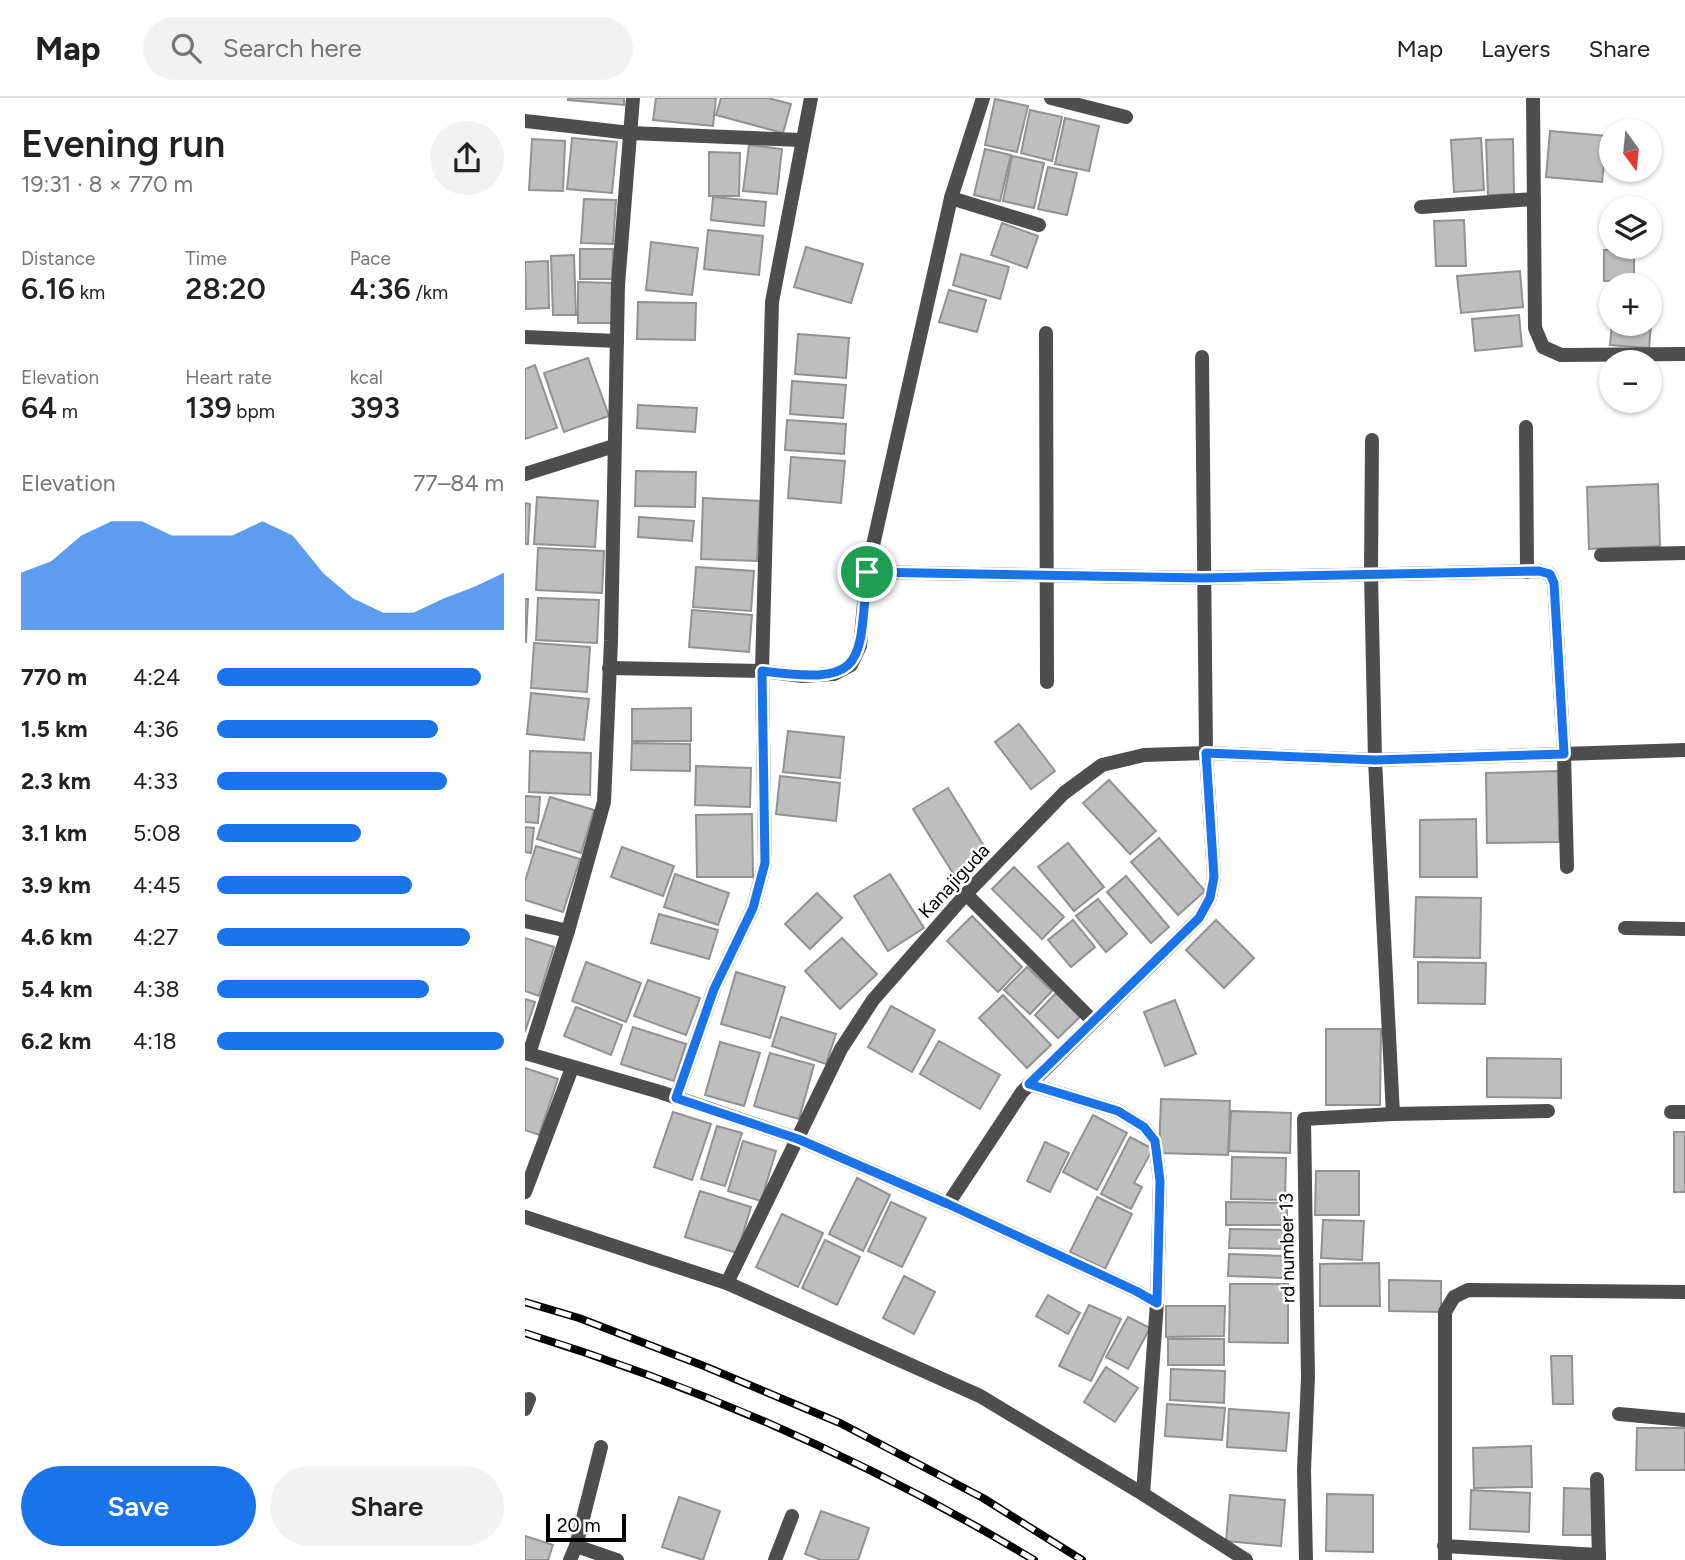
<!DOCTYPE html>
<meta charset="utf-8">
<style>
:root{--surface:#fff;--page:#f2f2f2;--text:#222;--muted:#767676;--line:#e0e0e0;--accent:#1a73e8}
body{margin:0;font-family:Figtree,sans-serif;background:var(--page);color:var(--text);height:100vh;display:flex;flex-direction:column;font-size:26px;white-space:nowrap}
*{box-sizing:border-box;margin:0}
p{font-size:23px;color:var(--muted)}
.icon{flex:none;width:38px;height:38px;fill:none;stroke:currentColor;stroke-width:2;stroke-linecap:round;stroke-linejoin:round}
.map{position:relative;flex:1;overflow:hidden}
.sheet{display:flex;flex-direction:column;background:var(--surface);width:525px}
.sheet>*{flex:none}
.needle{width:46px;rotate:165deg}
.fabs{position:absolute;left:1074px;top:21px;display:grid;gap:14px}
.fabs a{display:grid;place-items:center;width:63px;height:63px;border-radius:50%;background:var(--surface);box-shadow:0 2px 5px #0004;font-size:35px}
.scale{position:absolute;left:21px;bottom:18px;width:80px;box-sizing:border-box;padding-left:7px;border:4px solid #000;border-top:0;font-size:19px;line-height:24px;white-space:nowrap;color:#000;-webkit-text-stroke:5px #fff;paint-order:stroke}
.pin{position:absolute;display:grid;place-items:center;width:60px;height:60px;color:#fff;margin:-30px;border:4px solid #fff;border-radius:50%;box-shadow:0 2px 7px #0007}
.round{display:grid;place-items:center;flex:none;width:74px;height:74px;border-radius:37px;background:var(--page)}
.head{display:flex;align-items:center;justify-content:space-between;height:119px;padding:0 21px}
h1{font-size:38px;font-weight:600;line-height:52px}
.stats{display:grid;grid-template-columns:repeat(3,1fr);gap:10px;height:119px;padding:7px 21px}
.stats div{display:grid;align-content:center}
.stats b{font-size:30px;font-weight:600}
.stats small{font-size:19px;font-weight:400}
.stats p{font-size:19px}
.chart{height:196px;padding:14px 21px}
.chart p{display:flex;justify-content:space-between}
.chart svg{width:100%;height:126px;margin-top:7px;fill:var(--accent);opacity:.7}
.action{display:flex;gap:14px;margin-top:auto;padding:14px 21px}
.action a{flex:1;height:80px;border-radius:42px;background:var(--accent);color:#fff;font-size:28px;font-weight:600;line-height:80px;text-align:center}
.action a+a{background:var(--page);color:var(--text)}
ul{padding:0 21px;list-style:none;font-size:23px}
li{display:grid;grid-template-columns:112px 84px 1fr;align-items:center;height:52px}
li i{height:18px;border-radius:9px;background:var(--accent)}
header{display:flex;align-items:center;gap:42px;box-sizing:border-box;height:98px;padding:0 35px;background:var(--surface);border-bottom:2px solid var(--line)}
header strong{font-size:33px}
nav{display:flex;gap:38px;margin-inline-start:auto;font-size:24px}
.search{width:490px;height:63px;background:var(--page);display:flex;align-items:center;gap:18px;box-sizing:border-box;padding:0 24px;border-radius:38px;color:var(--muted);font-size:26px}
main{display:flex;flex:1;min-height:0}
.map>svg:first-child{display:block}
.building{fill:#bebebe;stroke:#929292;stroke-width:2}
.lines{fill:none;stroke-linecap:round;stroke-linejoin:round}
.minor{stroke:#4e4e4e;stroke-width:14}
.tertiary{stroke:#4e4e4e;stroke-width:14}
.rail-casing{stroke:#000;stroke-width:8}
.rail{stroke:#fff;stroke-width:5;stroke-dasharray:16;stroke-linecap:butt}
.route-casing{stroke:#fff;stroke-width:14}
.route{stroke:#1a73e8;stroke-width:9}
.labels{text-anchor:middle;dominant-baseline:central;stroke-width:5;stroke-linejoin:round;paint-order:stroke}
.street-label{font-size:19px;fill:#000;stroke:#fff}
</style>
<header>
<strong>Map</strong>
<div class="search"><svg class="icon" aria-label="search" viewBox="0 0 24 24"><circle cx="10" cy="10" r="6"/><path d="M15 15l6 6"/></svg>Search here</div>
<nav><a>Map</a><a>Layers</a><a>Share</a></nav>
</header>
<main>
<section class="sheet">
<div class="head"><div><h1>Evening run</h1><p>19:31 · 8 × 770 m</p></div><a class="round"><svg class="icon" aria-label="share" viewBox="0 0 24 24"><path d="M12 15V3M7 8l5-5 5 5M5 13v7h14v-7"/></svg></a></div>
<div class="stats">
<div><p>Distance</p><b>6.16<small> km</small></b></div>
<div><p>Time</p><b>28:20</b></div>
<div><p>Pace</p><b>4:36<small> /km</small></b></div>
</div>
<div class="stats">
<div><p>Elevation</p><b>64<small> m</small></b></div>
<div><p>Heart rate</p><b>139<small> bpm</small></b></div>
<div><p>kcal</p><b>393</b></div>
</div>
<div class="chart"><p><span>Elevation</span>77–84 m</p>
<svg viewBox="0 0 160 44" preserveAspectRatio="none"><path d="M0 44V24L10 20L20 11L30 6L40 6L50 11L60 11L70 11L80 6L90 11L100 24L110 33L120 38L130 38L140 33L150 29L160 24V44z"/></svg>
</div>
<ul>
<li><b>770 m</b>4:24<i style="width:92%"></i></li>
<li><b>1.5 km</b>4:36<i style="width:77%"></i></li>
<li><b>2.3 km</b>4:33<i style="width:80%"></i></li>
<li><b>3.1 km</b>5:08<i style="width:50%"></i></li>
<li><b>3.9 km</b>4:45<i style="width:68%"></i></li>
<li><b>4.6 km</b>4:27<i style="width:88%"></i></li>
<li><b>5.4 km</b>4:38<i style="width:74%"></i></li>
<li><b>6.2 km</b>4:18<i style="width:100%"></i></li>
</ul>
<div class="action"><a>Save</a><a>Share</a></div>
</section>
<div class="map">
<svg width="1160" height="1462" viewBox="0 0 1160 1462">
<rect width="100%" height="100%" fill="#fff"/>
<g class="building">
<path d="M43,0H99V7L43,2Z"/>
<path d="M131,0H191L188,28L128,22Z"/>
<path d="M196,0H243L266,6L258,35L191,17Z"/>
<path d="M470,1L503,8L492,54L460,47Z"/>
<path d="M505,12L537,19L527,63L496,55Z"/>
<path d="M540,20L574,28L564,73L530,66Z"/>
<path d="M1025,33L1082,38L1077,84L1021,79Z"/>
<path d="M47,40L92,44L87,95L42,91Z"/>
<path d="M956,40L959,92L929,94L926,42Z"/>
<path d="M7,41L40,43L38,93L4,92Z"/>
<path d="M988,41L989,96L963,97L961,42Z"/>
<path d="M224,47L257,51L252,96L218,93Z"/>
<path d="M460,51L486,57L475,103L449,97Z"/>
<path d="M184,54L215,55L214,98H184Z"/>
<path d="M487,58L519,65L509,110L478,103Z"/>
<path d="M523,69L552,75L542,117L513,111Z"/>
<path d="M188,99L241,104L239,128L186,122Z"/>
<path d="M59,101L91,102L88,146L56,145Z"/>
<path d="M939,122L941,168H911L909,123Z"/>
<path d="M477,125L513,138L502,170L466,157Z"/>
<path d="M183,132L238,138L234,177L179,171Z"/>
<path d="M126,144L173,150L167,197L121,192Z"/>
<path d="M281,149L338,166L326,205L269,189Z"/>
<path d="M55,151H88L87,181H55Z"/>
<path d="M1079,152H1109V182L1079,183Z"/>
<path d="M436,156L484,169L475,201L428,187Z"/>
<path d="M49,157L51,217H28L26,158Z"/>
<path d="M23,163L24,210L1,211L0,164Z"/>
<path d="M995,173L998,209L936,215L932,178Z"/>
<path d="M53,184L87,185V225H53Z"/>
<path d="M1125,189H1129L1124,250L1085,247L1087,225L1125,226Z"/>
<path d="M424,192L461,202L452,234L414,224Z"/>
<path d="M113,204L171,205L170,242L112,241Z"/>
<path d="M994,217L997,248L950,253L947,221Z"/>
<path d="M273,236L324,240L321,280L270,276Z"/>
<path d="M63,260L84,318L39,334L19,275Z"/>
<path d="M10,267L32,330L0,341V271Z"/>
<path d="M267,283L321,287L318,320L265,316Z"/>
<path d="M113,307L172,310L170,334L112,330Z"/>
<path d="M262,322L321,326L319,356L260,352Z"/>
<path d="M266,359L320,363L316,405L263,400Z"/>
<path d="M111,373L171,374L170,409L110,408Z"/>
<path d="M1133,386L1135,448L1064,451L1062,389Z"/>
<path d="M12,399L73,403L70,449L9,446Z"/>
<path d="M178,400L235,403L232,463L176,461Z"/>
<path d="M0,405L5,406L3,446H0Z"/>
<path d="M114,419L169,423L167,443L113,439Z"/>
<path d="M13,450L79,453L77,495L11,492Z"/>
<path d="M171,469L229,473L226,513L168,509Z"/>
<path d="M13,500L74,502L72,545L11,542Z"/>
<path d="M0,501H3L1,544H0Z"/>
<path d="M167,512L227,517L224,554L164,549Z"/>
<path d="M9,545L65,549L62,594L6,590Z"/>
<path d="M6,595L64,601L59,642L2,636Z"/>
<path d="M166,610V643H107V611Z"/>
<path d="M494,626L530,673L506,691L470,644Z"/>
<path d="M263,633L319,639L315,680L258,674Z"/>
<path d="M107,645L165,646V673L106,672Z"/>
<path d="M5,653L66,655L65,697L4,694Z"/>
<path d="M171,668L226,670L225,709L170,707Z"/>
<path d="M1033,673L1034,744L962,745L961,675Z"/>
<path d="M255,678L315,685L311,723L251,716Z"/>
<path d="M584,682L631,733L605,756L558,705Z"/>
<path d="M423,690L464,756L429,777L388,711Z"/>
<path d="M0,698L15,699L13,725L0,724Z"/>
<path d="M25,699L69,712L56,755L12,741Z"/>
<path d="M227,716L228,779H172L171,717Z"/>
<path d="M951,721L952,779H895V722Z"/>
<path d="M0,729L9,730L6,755L0,754Z"/>
<path d="M634,740L680,793L653,817L606,764Z"/>
<path d="M543,745L579,789L549,813L513,769Z"/>
<path d="M11,748L55,761L38,814L0,802V783Z"/>
<path d="M97,749L149,768L138,798L86,779Z"/>
<path d="M489,769L539,819L517,841L467,791Z"/>
<path d="M150,776L204,795L193,827L139,809Z"/>
<path d="M365,776L399,830L363,853L329,798Z"/>
<path d="M601,778L644,829L626,845L582,794Z"/>
<path d="M292,795L317,820L285,851L260,826Z"/>
<path d="M891,799L956,800L955,860L889,859Z"/>
<path d="M573,801L602,836L581,854L551,818Z"/>
<path d="M134,816L193,832L184,861L126,845Z"/>
<path d="M447,818L497,869L473,894L422,843Z"/>
<path d="M548,822L570,849L546,869L523,842Z"/>
<path d="M691,822L729,860L699,890L661,852Z"/>
<path d="M0,840L29,849L14,898L0,893Z"/>
<path d="M317,840L352,876L315,911L280,873Z"/>
<path d="M61,864L116,885L101,924L47,903Z"/>
<path d="M893,864L961,865L960,906L893,905Z"/>
<path d="M502,869L527,893L505,916L479,892Z"/>
<path d="M211,874L260,889L245,940L196,926Z"/>
<path d="M123,882L175,900L161,937L109,918Z"/>
<path d="M531,895L555,919L533,940L510,917Z"/>
<path d="M478,897L526,947L502,970L454,920Z"/>
<path d="M0,901L10,904L0,934Z"/>
<path d="M650,902L671,956L640,968L619,914Z"/>
<path d="M366,908L410,932L387,974L343,949Z"/>
<path d="M51,909L97,927L86,957L39,938Z"/>
<path d="M256,919L311,936L301,966L247,948Z"/>
<path d="M108,929L161,946L149,983L96,966Z"/>
<path d="M801,931H856L855,1007H801Z"/>
<path d="M414,943L475,977L455,1011L395,976Z"/>
<path d="M195,944L235,955L219,1008L180,997Z"/>
<path d="M245,955L289,967L274,1021L229,1008Z"/>
<path d="M962,960L1036,961V1000L962,999Z"/>
<path d="M0,970L33,981L14,1037L0,1032Z"/>
<path d="M636,1001L705,1003L703,1057L634,1055Z"/>
<path d="M706,1013L766,1015L765,1055L704,1053Z"/>
<path d="M148,1014L186,1026L167,1082L129,1069Z"/>
<path d="M568,1017L602,1035L572,1092L538,1074Z"/>
<path d="M192,1028L217,1035L200,1088L176,1081Z"/>
<rect x="1149" y="1034" width="11" height="60"/>
<path d="M605,1039L628,1051L609,1085L617,1089L606,1111L576,1096Z"/>
<path d="M218,1043L251,1053L236,1103L203,1093Z"/>
<path d="M520,1044L544,1055L525,1094L502,1083Z"/>
<path d="M707,1059L761,1060L760,1102L706,1101Z"/>
<path d="M791,1073H834V1117H790Z"/>
<path d="M332,1080L365,1097L338,1153L304,1136Z"/>
<path d="M175,1093L226,1109L212,1155L160,1139Z"/>
<path d="M572,1099L607,1116L580,1171L545,1154Z"/>
<path d="M366,1104L401,1120L377,1169L343,1153Z"/>
<path d="M701,1104L762,1105V1127H701Z"/>
<path d="M257,1116L298,1135L273,1189L231,1169Z"/>
<path d="M798,1122L839,1123L837,1162L796,1160Z"/>
<path d="M705,1131L764,1132L763,1151L704,1150Z"/>
<path d="M300,1142L335,1159L312,1207L277,1190Z"/>
<path d="M704,1156L762,1158L761,1180L703,1178Z"/>
<path d="M854,1165L855,1208H795V1166Z"/>
<path d="M379,1178L410,1194L389,1236L358,1220Z"/>
<path d="M864,1182L916,1183V1214L864,1213Z"/>
<path d="M705,1186H763V1245L704,1244Z"/>
<path d="M523,1197L555,1215L543,1236L511,1218Z"/>
<path d="M564,1207L596,1221L566,1283L534,1268Z"/>
<path d="M641,1208H700L699,1238L641,1239Z"/>
<path d="M603,1219L625,1230L603,1271L581,1259Z"/>
<rect x="643" y="1241" width="56" height="26"/>
<path d="M1026,1258H1047L1048,1306H1028Z"/>
<path d="M581,1269L613,1290L590,1324L559,1304Z"/>
<path d="M646,1271L700,1273L699,1305L645,1302Z"/>
<path d="M642,1306L700,1310L697,1342L640,1338Z"/>
<path d="M704,1311L764,1315L761,1353L702,1349Z"/>
<path d="M1112,1330H1160V1372H1111Z"/>
<path d="M1006,1348L1007,1389L949,1390L948,1350Z"/>
<path d="M1039,1390L1069,1391L1067,1437H1038Z"/>
<path d="M946,1392L1005,1395L1004,1434L945,1431Z"/>
<path d="M802,1396L848,1397V1454L801,1453Z"/>
<path d="M705,1397L760,1402L756,1448L701,1443Z"/>
<path d="M154,1399L195,1413L178,1462L137,1449Z"/>
<path d="M296,1413L344,1430L333,1462H296L280,1456Z"/>
<path d="M0,1438L28,1447L23,1462H0Z"/>
</g>
<g class="lines">
<g class="minor">
<path d="M526,0L601,19"/>
<path d="M1008,0L1010,230L1018,249L1036,257L1160,256"/>
<path d="M0,23L105,35L276,42"/>
<path d="M426,100L514,127"/>
<path d="M896,109L1009,101"/>
<path d="M521,235L522,584"/>
<path d="M0,239L92,243"/>
<path d="M1001,329L1002,474"/>
<path d="M847,342L846,476L850,662L868,1016"/>
<path d="M0,376L89,348"/>
<path d="M1076,457L1160,455"/>
<path d="M342,474L678,480L1014,473L1025,476L1029,485L1039,656L1042,769"/>
<path d="M84,570L237,573L277,578L309,576L326,567L335,548L342,474L426,100L458,0"/>
<path d="M441,796L568,923"/>
<path d="M0,823L43,833"/>
<path d="M1100,830L1160,831"/>
<path d="M0,955L135,994L273,1041L423,1106L497,994L674,820L685,800L689,779L681,655L677,259"/>
<path d="M4,956L43,833L79,704L86,543L93,187L108,0"/>
<path d="M504,986L593,1013L619,1029L630,1043L635,1083L632,1205L618,1396"/>
<path d="M151,1000L189,891L228,810L240,765L237,573L247,204L286,0"/>
<path d="M1146,1014H1160"/>
<path d="M0,1094L47,970"/>
<path d="M423,1106L611,1193L632,1205"/>
<path d="M202,1185L316,951L348,902L441,796L539,695L577,667L619,657L681,655L850,662L1160,652"/>
<path d="M0,1311L4,1301"/>
<path d="M1094,1316L1160,1322"/>
<path d="M1072,1381L1074,1462"/>
<path d="M51,1448L92,1462"/>
<path d="M919,1448L1074,1457"/>
<path d="M45,1462L51,1448L76,1349"/>
<path d="M250,1462L267,1418"/>
<path d="M781,1462L779,1372L783,1279L779,1021L868,1016L1023,1013"/>
<path d="M920,1462V1214L929,1199L943,1192L1160,1194"/>
</g>
<path class="tertiary" d="M0,1119L202,1185L455,1298L618,1396L721,1462"/>
<g class="rail-casing">
<g id="rail">
<path d="M0,1204L54,1220L179,1268L315,1325L458,1400L557,1462"/>
<path d="M0,1235C180,1291 348,1365 509,1462"/>
</g>
</g>
<use href="#rail" class="rail"/>
</g>
<g class="lines">
<g class="route-casing">
<path id="route" d="M1014,473L1025,476L1029,485L1039,656L850,662L681,655L689,779L685,800L674,820L504,986L593,1013L619,1029L630,1043L635,1083L632,1205L611,1193L423,1106L273,1041L151,1000L189,891L228,810L240,765L237,573C342,587 334,568 342,474L678,480Z"/>
</g>
<use href="#route" class="route"/>
</g>
<g class="labels">
<g class="street-label">
<text transform="translate(429 783) rotate(-47)">Kanajiguda</text>
<text transform="translate(762 1150) rotate(-91)">rd number 13</text>
</g>
</g>
</svg>
<div class="fabs">
<a><svg class="needle" viewBox="-14 -14 28 28"><path d="M0-13l5 13h-10z" fill="#e53935"/><path d="M0 13l5-13h-10z" fill="#767676"/></svg></a>
<a><svg class="icon" aria-label="layers" viewBox="0 0 24 24"><path d="M12 4l9 5-9 5-9-5zM3 14l9 5 9-5"/></svg></a>
<a>+</a>
<a>−</a>
</div>
<div class="scale">20 m</div>
<div class="pin" style="left:342px;top:474px;background:#1e9e55"><svg class="icon" aria-label="arrive" viewBox="0 0 24 24"><path d="M6 21V4h12l-3 4 3 4H6"/></svg></div>
</div>
</main>
